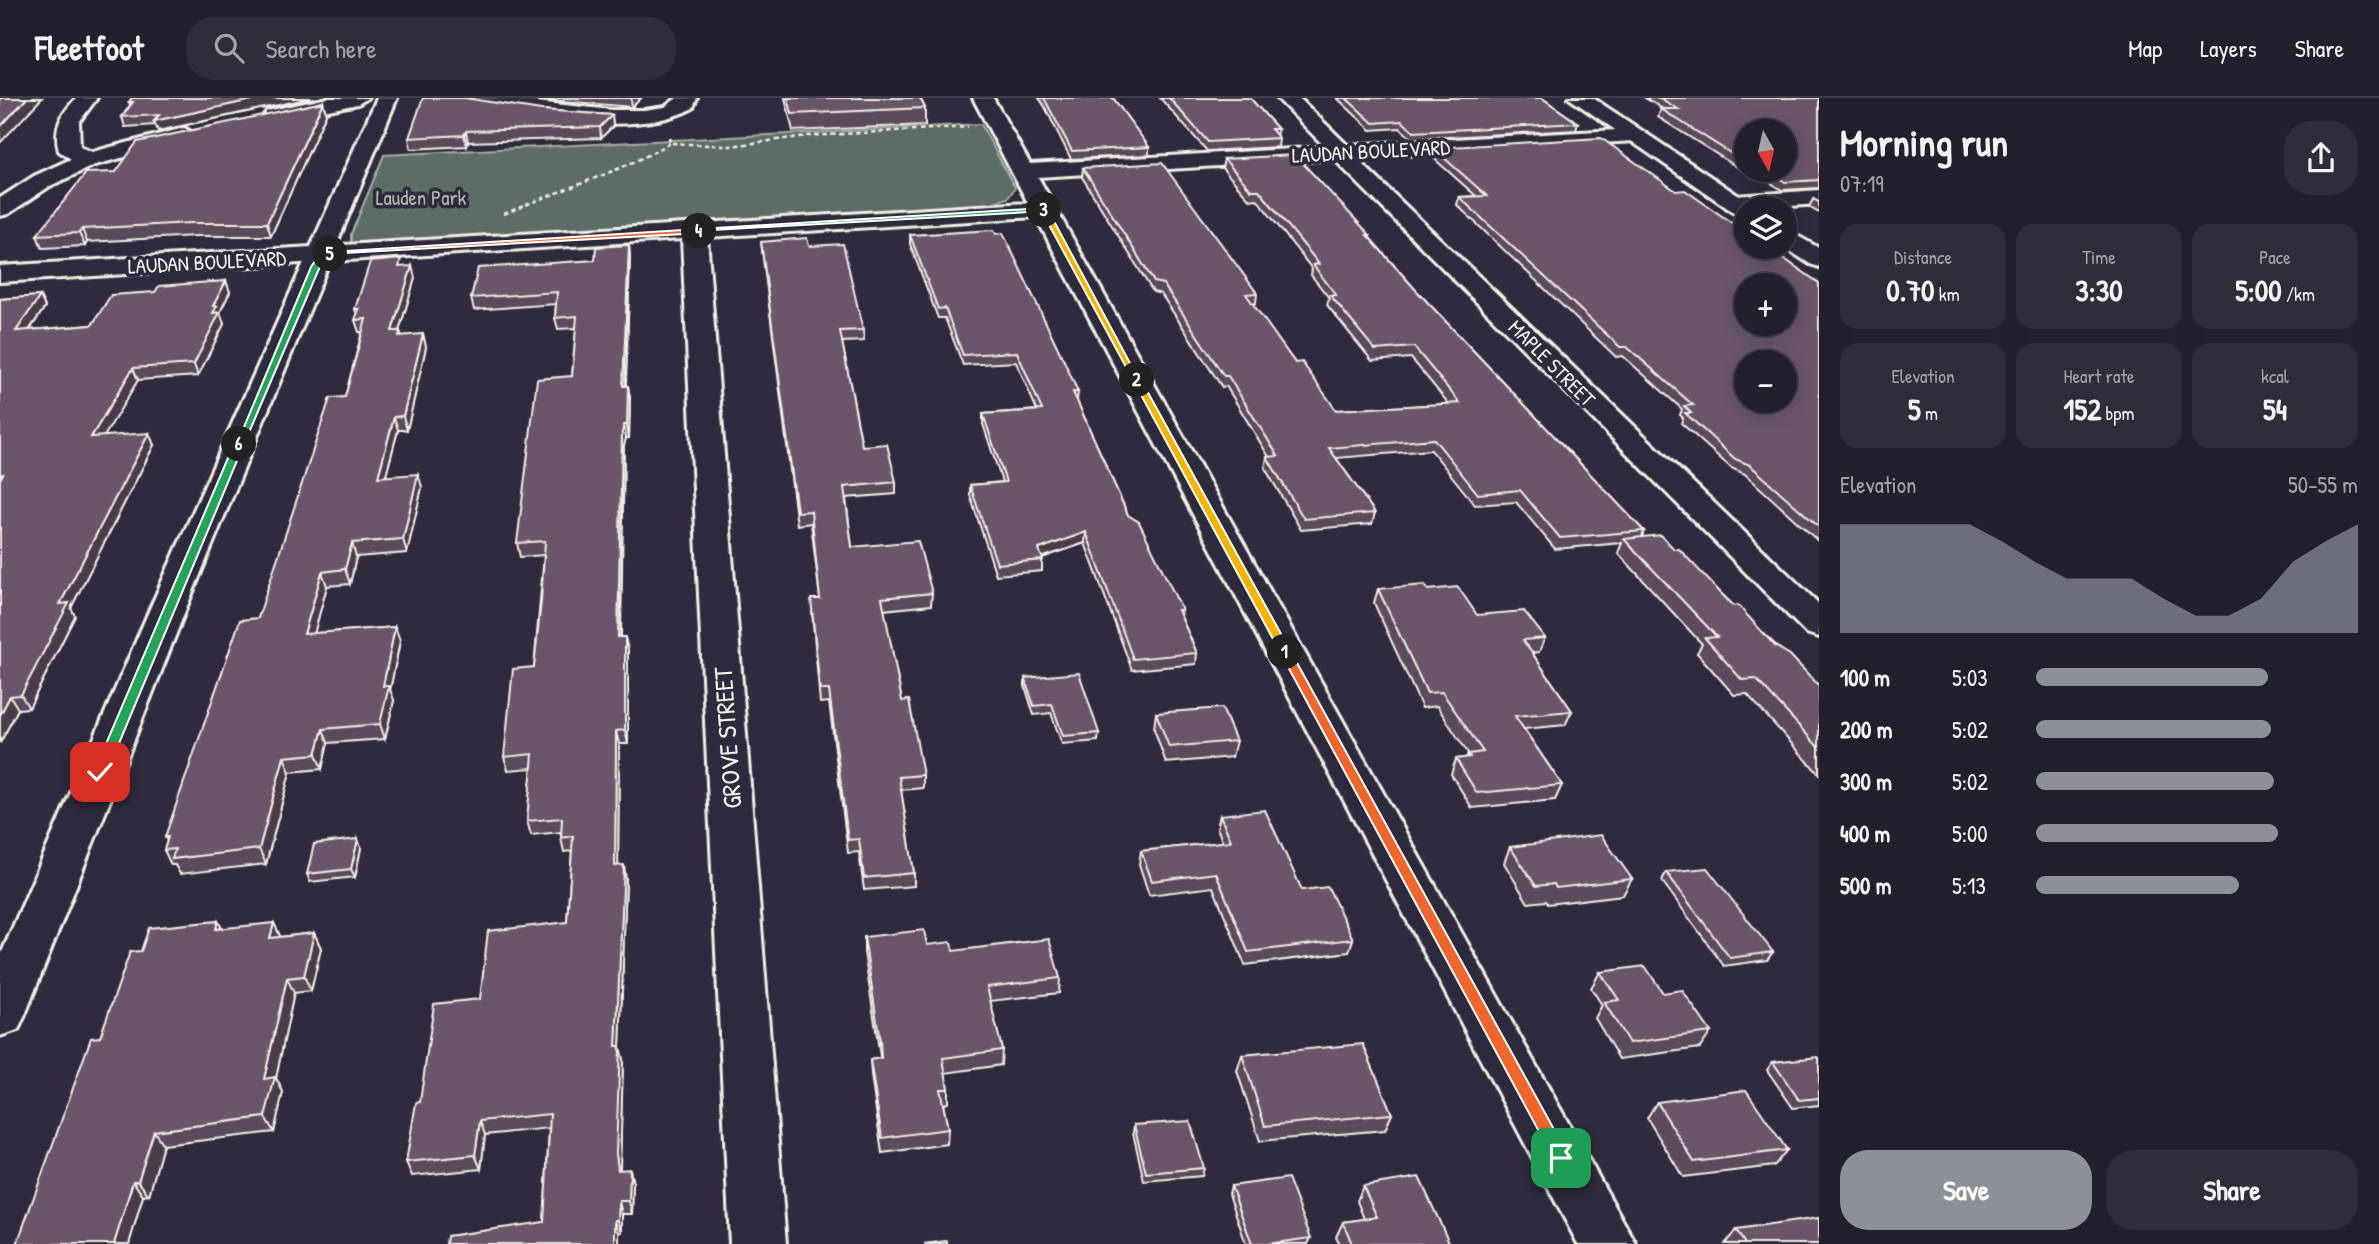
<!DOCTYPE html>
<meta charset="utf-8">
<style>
:root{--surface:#23202e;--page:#2f2d3a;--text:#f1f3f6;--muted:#a3a3aa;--line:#403e4a;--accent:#8c9099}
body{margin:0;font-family:"Patrick Hand",sans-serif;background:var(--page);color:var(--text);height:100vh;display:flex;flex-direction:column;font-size:26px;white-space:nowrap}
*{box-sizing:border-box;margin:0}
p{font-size:23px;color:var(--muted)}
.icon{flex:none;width:38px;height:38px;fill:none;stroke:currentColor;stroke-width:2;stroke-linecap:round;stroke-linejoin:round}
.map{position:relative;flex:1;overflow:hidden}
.sheet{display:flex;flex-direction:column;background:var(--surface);width:560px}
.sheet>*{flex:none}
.needle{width:46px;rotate:172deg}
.tools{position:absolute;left:1734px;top:21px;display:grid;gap:14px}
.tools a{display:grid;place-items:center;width:63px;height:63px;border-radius:50%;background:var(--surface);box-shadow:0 4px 18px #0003,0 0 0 2px var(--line);font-size:35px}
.pin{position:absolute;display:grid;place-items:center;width:60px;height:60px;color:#fff;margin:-30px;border-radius:14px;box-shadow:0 4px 10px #0006}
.km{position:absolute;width:35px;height:35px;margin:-18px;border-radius:50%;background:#222;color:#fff;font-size:19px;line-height:35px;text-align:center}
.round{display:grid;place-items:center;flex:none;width:74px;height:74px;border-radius:28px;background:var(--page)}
.head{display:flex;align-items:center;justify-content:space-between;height:119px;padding:0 21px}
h1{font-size:38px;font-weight:700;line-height:52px}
.figures{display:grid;grid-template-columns:repeat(3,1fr);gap:10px;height:119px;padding:7px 21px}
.figures div{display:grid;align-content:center;border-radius:18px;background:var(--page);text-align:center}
.figures b{font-size:30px;font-weight:700}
.figures small{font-size:19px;font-weight:400}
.figures p{font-size:19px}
.chart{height:196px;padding:14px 21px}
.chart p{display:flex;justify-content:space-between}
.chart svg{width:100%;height:126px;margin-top:7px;fill:var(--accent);opacity:.7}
.cta{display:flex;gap:14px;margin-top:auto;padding:14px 21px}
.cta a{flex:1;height:80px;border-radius:28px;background:var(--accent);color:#fff;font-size:28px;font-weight:700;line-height:80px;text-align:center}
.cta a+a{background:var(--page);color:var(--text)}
ul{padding:0 21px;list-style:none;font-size:23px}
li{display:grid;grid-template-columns:112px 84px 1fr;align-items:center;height:52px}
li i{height:18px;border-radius:9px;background:var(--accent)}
header{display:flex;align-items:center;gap:42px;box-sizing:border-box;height:98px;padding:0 35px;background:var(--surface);border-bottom:2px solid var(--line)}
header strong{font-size:33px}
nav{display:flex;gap:38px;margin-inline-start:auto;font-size:24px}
.search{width:490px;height:63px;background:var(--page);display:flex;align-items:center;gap:18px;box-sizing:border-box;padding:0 24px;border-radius:28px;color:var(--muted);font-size:26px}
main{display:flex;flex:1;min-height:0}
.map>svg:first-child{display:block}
.green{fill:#5c6d65;stroke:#a8afa6;stroke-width:2}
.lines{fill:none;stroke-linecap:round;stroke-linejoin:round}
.street-casing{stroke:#f4f1e8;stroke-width:6}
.secondary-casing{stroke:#f4f1e8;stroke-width:6}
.path{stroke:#f4f1e8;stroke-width:2.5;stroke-dasharray:4.5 3.5;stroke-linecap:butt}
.street{fill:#2f2a3d;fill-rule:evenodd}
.secondary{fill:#2f2a3d;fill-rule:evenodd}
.wall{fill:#5b485b;stroke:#f4f1e8;stroke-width:2;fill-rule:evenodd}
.shaded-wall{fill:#4a3b4a;stroke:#f4f1e8;stroke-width:2}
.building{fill:#6a546a;stroke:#f4f1e8;stroke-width:2;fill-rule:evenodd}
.split-1{fill:#f0652b;stroke:#fff;stroke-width:2}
.split-2{fill:#f5b400;stroke:#fff;stroke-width:2}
.split-3{fill:#f5b400;stroke:#fff;stroke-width:2}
.split-4{fill:#22a559;stroke:#fff;stroke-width:2}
.split-5{fill:#f0652b;stroke:#fff;stroke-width:2}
.split-6{fill:#22a559;stroke:#fff;stroke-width:2}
.split-7{fill:#22a559;stroke:#fff;stroke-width:2}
.labels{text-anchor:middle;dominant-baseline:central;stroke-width:7;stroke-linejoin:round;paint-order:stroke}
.far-street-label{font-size:21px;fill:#f4f1e8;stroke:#2f2a3d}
.far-park-label{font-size:21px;fill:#b0b6ad;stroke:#2f2a3d}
.street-label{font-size:26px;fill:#f4f1e8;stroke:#2f2a3d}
</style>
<header>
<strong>Fleetfoot</strong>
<div class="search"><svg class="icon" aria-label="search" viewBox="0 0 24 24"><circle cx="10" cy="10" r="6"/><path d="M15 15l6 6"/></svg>Search here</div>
<nav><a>Map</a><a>Layers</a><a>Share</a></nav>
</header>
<main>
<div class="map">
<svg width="1819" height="1146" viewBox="0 0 1819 1146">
<rect width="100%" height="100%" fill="#2f2a3d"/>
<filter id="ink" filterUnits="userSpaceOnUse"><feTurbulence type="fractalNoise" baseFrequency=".0143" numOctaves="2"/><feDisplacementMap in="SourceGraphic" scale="14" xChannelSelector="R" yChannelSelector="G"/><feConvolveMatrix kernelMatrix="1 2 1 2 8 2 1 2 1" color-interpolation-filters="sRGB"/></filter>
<g filter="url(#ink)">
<path class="green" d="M981,26L1015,90L1008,100L977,109L351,146V136L384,57Z"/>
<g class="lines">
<g class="street-casing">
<g id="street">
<path d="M76,0H97L79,24L80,49L92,54L184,30L195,36L192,41L95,67L50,88L8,116L0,118V100L34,78L71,61L59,53C53,30 61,17 76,0Z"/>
<path d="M328,0H368L358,6L274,23L264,17L267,13Z"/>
<path d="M444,0H497L612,12H644L665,9L677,0H697L693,10C631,43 522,15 454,6Z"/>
<path d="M973,0H993L1030,66L1325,49L1277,0H1299L1347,47L1635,31L1646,37L1635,43L1356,60L1819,506V539L1806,535L1334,61L1038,79L1636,1146H1578L1036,119L707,139L786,1146H730L682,141L0,184V168L1028,105Z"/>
<path d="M1819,92V106L1735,112L1727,110L1723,105L1727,100L1735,98Z"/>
</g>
</g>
<g class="secondary-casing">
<g id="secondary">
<path d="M377,0H397L185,513L25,917L18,932L0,938V859L149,513Z"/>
<path d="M1569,0H1593L1757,110H1746V119L1738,117Z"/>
<path d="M1785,131L1819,150V169L1810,166L1784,149Z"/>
</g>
</g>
<g class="path">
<path d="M669,39L670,45L730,48L808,38L968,29"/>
<path d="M504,116C559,92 619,75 670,45"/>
</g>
<use href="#street" class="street"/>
<use href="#secondary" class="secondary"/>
</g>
<g class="wall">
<path d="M132,0H311L158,33L156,27L125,29L122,19L130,7L129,4Z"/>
<path d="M527,0H641L632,9Z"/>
<path d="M785,0H920L925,10V27L793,33Z"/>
<path d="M1039,0H1113L1149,49V57L1071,61L1045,9Z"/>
<path d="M1160,0H1250L1278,31L1276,37L1279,40L1278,49L1207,53Z"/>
<path d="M1337,0H1542L1578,25L1576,32L1412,41L1400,30L1371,32Z"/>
<path d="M1645,0H1819V90L1782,92L1764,81H1756L1658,19L1661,11H1663ZM1746,33L1785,72H1746Z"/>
<path d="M323,4L326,16L271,138H196L87,144L85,148L42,150L37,137L116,74Z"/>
<path d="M541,12L612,17L613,28L601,40L468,44L467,48L411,51L409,40Z"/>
<path d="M1433,50L1676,93L1819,185V444L1745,376L1731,370L1681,325L1683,320L1680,317L1682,311L1623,258L1616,259L1457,107L1459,99L1476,98L1431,58Z"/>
<path d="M1224,61L1370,137V140L1415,191L1644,433L1642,439L1674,451L1819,588V676L1747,596L1734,597L1697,555L1702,546L1618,455L1622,445L1555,451L1516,404L1475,407L1431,352L1336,360L1375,415L1372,426L1301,432L1265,370L1267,359H1269L1226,288L1222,289L1161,196L1153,194L1082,79L1083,70L1257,195L1256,205L1252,206L1295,265L1336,312L1449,306L1411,260L1372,263L1327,207L1329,200L1311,177L1312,171L1257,101L1250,102L1222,70Z"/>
<path d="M1813,101L1819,104V115L1809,109Z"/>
<path d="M910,137L1078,294L1077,303L1128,417L1182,512L1181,519L1197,555L1196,566L1132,572L1085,445L1042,460V473L996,477L970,397V387L1002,384L983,326V316L1037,312L1016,264L963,267L945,220H938L910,146Z"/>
<path d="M761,144L809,148L863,232L864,243L842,244L862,348L896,384V396L846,400L852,449L932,495L931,507L884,512L902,603L923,677V690L901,692L914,775V788L864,792L859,754L848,755L829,604L820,605L812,514L820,501L811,425L797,427Z"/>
<path d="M629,147L630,159L626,288H628L630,300L629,340H626L624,347L621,539L628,552V646H619L618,768L626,781L620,949L623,962L620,1069V1072L633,1085L632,1116H622V1134L619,1135V1146H446L544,1124L549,1030L485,1037L481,1071L412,1078L406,1064L420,1004L480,901L567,824L572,753L564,754L561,740V734L531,737L527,723L532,670L508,672L504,659L534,569L544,457L520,459L517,445L572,278L576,230L558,231L555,220L556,206L474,212L471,200L595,162Z"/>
<path d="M402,169L415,180L399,233H400L402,238L423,236L426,249L407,332H398L386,378L422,389L407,455L356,459L350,486L327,488L314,535L395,529L400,543L390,592L394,602L385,641L328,645L322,671L290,674L266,766L180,776L175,767H171L164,752L167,743L165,739L258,520L345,299L362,234H359L355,222L357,218L355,211Z"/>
<path d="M226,183L230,194L220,214L224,226L198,278L138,282L104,338L154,347L71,510L75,518L29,610L18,611L0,645V201L40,198L45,209L30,232L92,227L155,194Z"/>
<path d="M1378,491L1428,492L1477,517L1545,540L1539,554L1532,555L1572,613L1565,627L1524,631L1562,687L1555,702L1472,710L1451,676L1456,661L1466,660L1468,655L1437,608L1422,610L1374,505Z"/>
<path d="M1025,580L1099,635L1098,643L1062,646L1051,615L1034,617L1025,588Z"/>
<path d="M1156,615L1236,643L1232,659L1166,665L1154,631Z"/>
<path d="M1220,717L1353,841L1349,854L1245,867L1213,789L1149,797L1139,766L1141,753L1223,744L1217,730Z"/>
<path d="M1510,749L1632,781L1623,797L1548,806L1546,803L1528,805L1504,765Z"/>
<path d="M361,750L355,779L310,784L307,776Z"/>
<path d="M1666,774L1773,854L1767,862L1724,868L1662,783Z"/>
<path d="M218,823L222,831L281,839L314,835L321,850L311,893L294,895L276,980L283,994L274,1034L163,1047L149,1097L143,1098L129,1146L100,939Z"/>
<path d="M864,839L953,853L1060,880L1059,895L990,903L1002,952L1001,967L945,975L948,991V1005L943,1006L948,1031L947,1046L882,1055L871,977L870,962L880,960V958L864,854Z"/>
<path d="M1600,874L1663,895L1711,934L1700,950L1619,961L1595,920L1602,907L1591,890Z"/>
<path d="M1242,957L1392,1016L1385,1032L1260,1043L1237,973Z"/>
<path d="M1819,960V1007L1793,1010L1767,972L1773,964Z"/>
<path d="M1657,1004L1787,1052L1774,1068L1683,1079L1647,1020Z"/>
<path d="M1134,1027L1204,1070L1202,1078L1144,1083L1133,1035Z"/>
<path d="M1231,1088L1311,1140L1308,1146H1246L1229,1096Z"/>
<path d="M1363,1088L1450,1146H1339L1336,1139L1343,1124L1364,1121L1357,1103Z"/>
<path d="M1736,1132L1819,1146H1725Z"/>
</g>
<g class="shaded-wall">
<path d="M27,0H42L0,45V29Z"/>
<path d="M261,0H311L158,33L154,23Z"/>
<path d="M631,0H641L632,9Z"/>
<path d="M323,4L326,16L271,138L267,125Z"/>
<path d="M612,17L613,28L601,40L600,29Z"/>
<path d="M466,33L468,44L467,48L464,37Z"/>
<path d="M82,131L87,144L85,148L79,135Z"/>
<path d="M629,147L630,159L625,301L623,288Z"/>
<path d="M412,168L415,180L395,246L392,233Z"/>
<path d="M226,183L230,194L220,214L224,226L198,278L194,266L213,215V208Z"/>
<path d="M40,198L45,209L21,244L16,233Z"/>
<path d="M423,236L426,249L407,332L403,318Z"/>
<path d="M133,270L138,282L96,352L91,339Z"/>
<path d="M628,288L630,300L629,340L627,327Z"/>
<path d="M394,319L398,332L382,392L378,379Z"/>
<path d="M624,327L626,340L624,347L620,553L618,539L622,334Z"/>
<path d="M149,335L154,347L71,510L75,518L29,610L21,597L60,506Z"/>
<path d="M418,376L422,389L407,455L403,441Z"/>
<path d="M1086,434L1085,445L1038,461L1039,451Z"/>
<path d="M352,445L356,459L350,486L345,471Z"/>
<path d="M322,474L327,488L310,551L304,536Z"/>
<path d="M395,529L400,543L390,592L394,602L385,641L380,626L383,588Z"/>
<path d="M625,539L628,552V646L625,632Z"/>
<path d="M10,598L18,611L0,645V617Z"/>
<path d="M323,631L328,645L322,671L316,656Z"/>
<path d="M616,633L619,646L618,782L615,768Z"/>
<path d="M284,659L290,674L266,766L259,751Z"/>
<path d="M358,741L361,750L355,779L351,771Z"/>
<path d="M624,767L626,781L620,949L623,962L620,1069L622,1085L618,1072L616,1056V948Z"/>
<path d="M218,823L226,838L216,831Z"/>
<path d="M274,825L281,840H270Z"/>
<path d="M314,835L321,850L311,893L304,878Z"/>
<path d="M287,880L294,895L276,980L283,994L274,1034L265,1019L264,981Z"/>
<path d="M480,1023L485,1037L481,1071L475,1057Z"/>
<path d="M154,1033L163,1047L149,1097L138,1083Z"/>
<path d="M630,1071L633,1085L632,1116L629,1103Z"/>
<path d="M133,1083L143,1098L129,1146H114Z"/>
<path d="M619,1103L622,1116V1134L618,1122Z"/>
<path d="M615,1122L619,1135V1146H615Z"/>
</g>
<g class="building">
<path d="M0,0H27L0,29Z"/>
<path d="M132,0H261L154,23L159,17L122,19L133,4H129Z"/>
<path d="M423,0H465L541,12L612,17L600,29L466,33L464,37L409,40Z"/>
<path d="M788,0H920L925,10L792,16Z"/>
<path d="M1044,0H1113L1149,49L1072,53Z"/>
<path d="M1169,0H1250L1278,31H1271L1279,40L1208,44Z"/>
<path d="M1346,0H1542L1578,25L1414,34L1402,23L1373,25Z"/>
<path d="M1660,0H1819V82L1785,84L1767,72L1759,73L1757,72H1785V33H1746V65L1661,11H1678Z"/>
<path d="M323,4L267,125H191L82,131L79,135L37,137L86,75L116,74L137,44Z"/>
<path d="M1601,40L1676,93L1685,92L1746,135V149H1767L1819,185V429L1750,367L1735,361L1685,315H1691L1684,308L1693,307L1627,249H1620L1459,99L1487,98L1433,50ZM1746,187H1785V226H1746ZM1746,264H1785V303H1746Z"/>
<path d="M1295,57L1370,137H1367L1415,191L1644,433L1560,440L1520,392L1478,396L1434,341L1329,350L1375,415L1304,421L1267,359L1278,358L1228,278H1224L1163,186L1154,184L1083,70L1162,65L1257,195L1246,196L1295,265L1302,264L1336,312L1460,305L1414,249L1375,252L1330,197H1336L1313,167L1319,166L1259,92H1251L1224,61Z"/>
<path d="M994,132L996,136L1003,135L1065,265L1078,294H1073L1128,417L1139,424L1182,512H1178L1197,555L1133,561L1086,434L1039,451L1043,462L997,466L970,387L1006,384L983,316L1042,312L1017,254L963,257L945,210L938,211L910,137Z"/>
<path d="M807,140L809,148L843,146L863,232L840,233L862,348L887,346L896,384L844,389L852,449L918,443L932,495L882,500L902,603L909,602L923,677L899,679L914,775L864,780L859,741L848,742L829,592H820L811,501H820L811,413L797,414L761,144Z"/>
<path d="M629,147L623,288H628L627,327H624L622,334L618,539H625V632L616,633L615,768L624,767L616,948H620L616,1056L618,1072L630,1071L629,1103H619L618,1122H615V1146H446L447,1138L544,1124L550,1016L480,1023L475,1057L406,1064L416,1005L420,1004L434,906L480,901L488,833L567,824L573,738L561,740L562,720L527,723L533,656L504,659L513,571L534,569L541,503L545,443L517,445L537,281L572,278L577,218L555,220L557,194L471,200L478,170L595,162L596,149Z"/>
<path d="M401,161L399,169L412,168L392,233H400L399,238L423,236L403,318L394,319L378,379L418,376L403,441L352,445L345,471L322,474L304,536L395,529L383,588H389L380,626L323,631L316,656L284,659L259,751L172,761L175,751L164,752L168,739H165L240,522L258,520L330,300L345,299L366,221L355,222L359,211H355L370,164Z"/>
<path d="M226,183L213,208H217L213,215L220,214L194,266L133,270L91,339L149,335L60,506L69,505L21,597L10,598L0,617V381L3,376L0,377V201L40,198L16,233L92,227L111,197L155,194L159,188Z"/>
<path d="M1661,437L1674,451H1679L1733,508L1738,507L1775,548L1790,557L1819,588V650L1756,581L1742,582L1705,540L1717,539L1624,441Z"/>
<path d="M1425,487L1428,492L1458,489L1477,517L1524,513L1545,540L1523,542L1572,613L1515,618L1562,687L1477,695L1456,661L1470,659L1468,656L1483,654L1442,594L1427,595L1378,491Z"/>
<path d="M1079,575L1099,635L1063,638L1052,606L1034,608L1025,580Z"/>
<path d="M1222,610L1236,643L1169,649L1156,615Z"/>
<path d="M1265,712L1302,792L1328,789L1353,841L1248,854L1216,775L1152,783L1141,753L1231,743L1220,717Z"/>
<path d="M1601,737L1632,781L1556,790L1554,786L1536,788L1510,749Z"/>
<path d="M358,741L351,771L307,776L314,746Z"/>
<path d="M1707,770L1773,854L1730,860L1666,774Z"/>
<path d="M218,823L216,831L274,825L270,840L314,835L304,878L287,880L264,981L275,979L265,1019L154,1033L138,1083H133L114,1146H17L91,940L100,939L130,854L141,853L149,830Z"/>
<path d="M924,832L927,847L951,844L953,853L1049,841L1060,880L987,889L1002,952L943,960L948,991H940L948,1031L882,1040L870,962L881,960L880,943L864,839Z"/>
<path d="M1645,868L1663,895L1682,892L1711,934L1629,945L1604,904L1619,902L1600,874Z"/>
<path d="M1363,946L1392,1016L1265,1028L1242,957Z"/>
<path d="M1818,959L1819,960V1000L1799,1002L1773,964Z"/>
<path d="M1746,992L1787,1052L1694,1064L1657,1004Z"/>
<path d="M1190,1023L1204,1070L1146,1075L1134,1027Z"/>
<path d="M1419,1079L1450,1146H1352L1343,1124L1377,1119L1363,1088Z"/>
<path d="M1288,1080L1311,1140L1267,1146H1252L1231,1088Z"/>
<path d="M1819,1120V1146H1745L1736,1132Z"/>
<path d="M947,1143V1146H924Z"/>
</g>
</g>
<path class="split-1" d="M1285,550L1291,554L1567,1055V1065H1556L1280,554Z"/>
<path class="split-2" d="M1137,279L1141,282L1291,554L1289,557L1280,554L1133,282Z"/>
<path class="split-3" d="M1044,110L1048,112L1140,284L1133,282L1041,112Z"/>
<path class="split-4" d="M1044,110L1047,113L695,133L699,131Z"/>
<path class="split-5" d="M699,131L701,135L326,156L330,154Z"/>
<path class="split-6" d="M321,154L333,156L324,159L244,346L236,348L311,169Z"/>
<path class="split-7" d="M239,343L244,346L107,674L100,679L96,677L94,674L234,346Z"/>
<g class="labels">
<g class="far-street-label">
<text transform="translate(1371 53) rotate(-3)">LAUDAN BOULEVARD</text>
<text transform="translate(207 164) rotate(-3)">LAUDAN BOULEVARD</text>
<text transform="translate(1552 265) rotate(45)">MAPLE STREET</text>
</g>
<g class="far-park-label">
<text x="421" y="99">Lauden Park</text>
</g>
<g class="street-label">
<text transform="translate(727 640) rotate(-94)">GROVE STREET</text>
</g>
</g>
</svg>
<div class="tools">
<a><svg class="needle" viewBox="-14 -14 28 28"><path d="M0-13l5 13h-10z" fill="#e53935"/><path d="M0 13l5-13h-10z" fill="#a3a3aa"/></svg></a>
<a><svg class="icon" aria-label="layers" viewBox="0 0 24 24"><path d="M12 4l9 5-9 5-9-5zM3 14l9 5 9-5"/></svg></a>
<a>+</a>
<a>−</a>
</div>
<div class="pin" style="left:1561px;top:1060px;background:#1e9e55"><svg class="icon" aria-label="arrive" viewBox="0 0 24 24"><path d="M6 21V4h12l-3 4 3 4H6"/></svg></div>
<div class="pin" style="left:100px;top:674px;background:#d93025"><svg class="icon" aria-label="check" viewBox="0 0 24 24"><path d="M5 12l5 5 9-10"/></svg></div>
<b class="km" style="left:1285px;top:554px">1</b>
<b class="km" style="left:1137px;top:282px">2</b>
<b class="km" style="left:1044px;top:112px">3</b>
<b class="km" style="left:699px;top:133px">4</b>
<b class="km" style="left:330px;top:156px">5</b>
<b class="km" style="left:239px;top:346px">6</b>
</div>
<section class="sheet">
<div class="head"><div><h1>Morning run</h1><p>07:19</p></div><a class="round"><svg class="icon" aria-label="share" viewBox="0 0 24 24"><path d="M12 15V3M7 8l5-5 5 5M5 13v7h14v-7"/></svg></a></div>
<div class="figures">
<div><p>Distance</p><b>0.70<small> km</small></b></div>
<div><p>Time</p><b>3:30</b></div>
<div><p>Pace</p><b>5:00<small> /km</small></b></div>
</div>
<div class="figures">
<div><p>Elevation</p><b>5<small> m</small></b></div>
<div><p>Heart rate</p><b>152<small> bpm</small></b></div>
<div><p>kcal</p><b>54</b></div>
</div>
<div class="chart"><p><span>Elevation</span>50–55 m</p>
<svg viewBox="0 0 160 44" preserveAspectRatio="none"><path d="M0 44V6L10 6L20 6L30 6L40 6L50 12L60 19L70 25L80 25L90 25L100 32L110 38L120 38L130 32L140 19L150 12L160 6V44z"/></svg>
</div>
<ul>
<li><b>100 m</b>5:03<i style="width:72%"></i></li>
<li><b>200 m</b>5:02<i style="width:73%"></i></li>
<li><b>300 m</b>5:02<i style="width:74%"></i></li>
<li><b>400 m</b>5:00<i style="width:75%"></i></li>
<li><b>500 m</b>5:13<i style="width:63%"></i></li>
</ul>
<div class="cta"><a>Save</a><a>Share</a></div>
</section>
</main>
